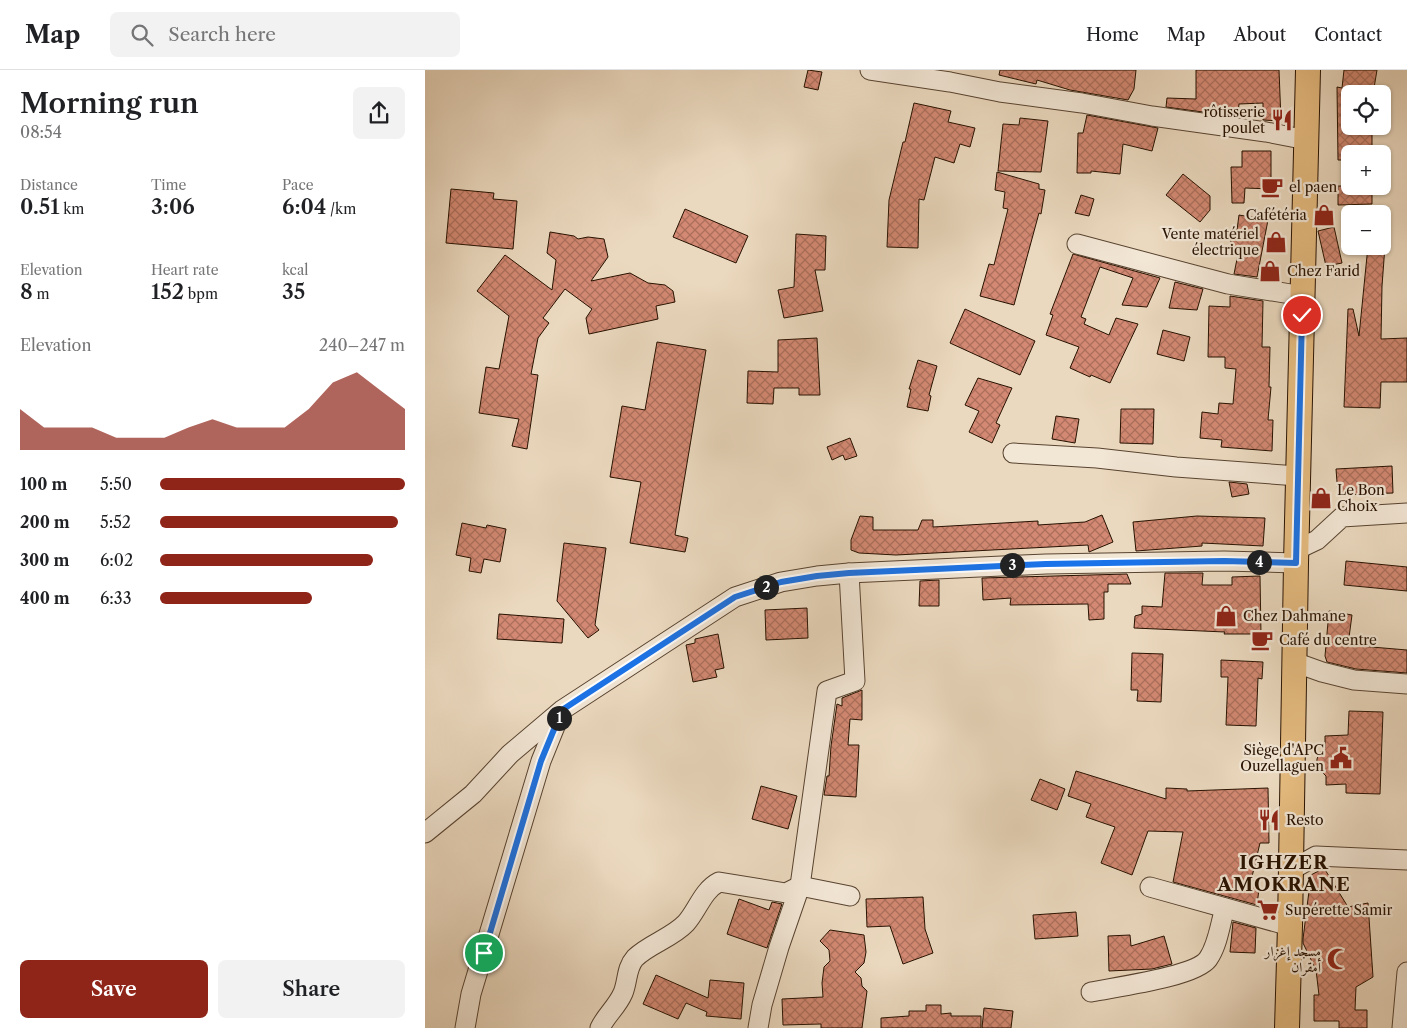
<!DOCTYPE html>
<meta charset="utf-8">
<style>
:root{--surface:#fff;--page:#f2f2f2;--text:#202124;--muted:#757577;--line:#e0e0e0;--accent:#8f2418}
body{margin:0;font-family:"Libre Caslon Text",Amiri,serif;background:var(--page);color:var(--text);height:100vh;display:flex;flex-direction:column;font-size:19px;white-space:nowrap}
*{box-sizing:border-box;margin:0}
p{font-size:16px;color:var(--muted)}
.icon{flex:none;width:28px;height:28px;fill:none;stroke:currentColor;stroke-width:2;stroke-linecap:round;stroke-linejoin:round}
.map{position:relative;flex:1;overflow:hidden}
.side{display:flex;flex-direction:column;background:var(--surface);width:425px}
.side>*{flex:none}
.fabs{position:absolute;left:916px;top:15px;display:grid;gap:10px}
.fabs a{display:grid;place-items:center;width:50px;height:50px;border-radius:8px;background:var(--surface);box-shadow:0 1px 4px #0004;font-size:25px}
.pin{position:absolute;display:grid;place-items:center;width:42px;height:42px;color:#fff;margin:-21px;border:2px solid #fff;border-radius:50%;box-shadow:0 1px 5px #0007}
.km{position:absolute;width:25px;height:25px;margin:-12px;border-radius:50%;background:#222;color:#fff;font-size:14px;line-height:25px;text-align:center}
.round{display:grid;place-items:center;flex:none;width:52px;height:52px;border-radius:8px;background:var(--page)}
.summary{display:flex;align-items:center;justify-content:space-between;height:85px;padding:0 20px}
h1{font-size:28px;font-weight:600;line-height:38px}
.figures{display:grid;grid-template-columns:repeat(3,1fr);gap:8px;height:85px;padding:5px 20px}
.figures div{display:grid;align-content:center}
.figures b{font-size:21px;font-weight:600}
.figures small{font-size:14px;font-weight:400}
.figures p{font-size:14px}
.chart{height:140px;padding:10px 20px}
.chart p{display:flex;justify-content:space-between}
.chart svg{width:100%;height:90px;margin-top:5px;fill:var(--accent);opacity:.7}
.primary-button{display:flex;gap:10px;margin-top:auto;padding:10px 20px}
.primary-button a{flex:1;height:58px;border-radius:8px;background:var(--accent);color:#fff;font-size:20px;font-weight:600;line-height:58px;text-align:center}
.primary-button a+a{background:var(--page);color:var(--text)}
ul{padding:0 20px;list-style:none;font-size:16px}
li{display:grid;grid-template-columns:80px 60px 1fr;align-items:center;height:38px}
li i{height:12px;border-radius:6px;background:var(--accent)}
header{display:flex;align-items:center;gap:30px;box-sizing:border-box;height:70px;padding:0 25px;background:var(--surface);border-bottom:1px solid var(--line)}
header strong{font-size:24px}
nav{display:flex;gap:28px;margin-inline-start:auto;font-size:18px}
.search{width:350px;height:45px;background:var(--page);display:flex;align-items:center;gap:12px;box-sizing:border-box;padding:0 18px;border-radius:8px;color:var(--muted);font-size:19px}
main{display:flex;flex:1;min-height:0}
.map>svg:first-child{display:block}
.building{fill:url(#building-cross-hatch);stroke:#271100}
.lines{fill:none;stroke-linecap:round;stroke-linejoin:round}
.minor-casing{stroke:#584330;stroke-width:21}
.major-casing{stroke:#271100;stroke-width:26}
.minor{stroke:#f2e6d5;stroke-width:19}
.major{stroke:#e6bc80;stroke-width:24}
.route-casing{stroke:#fff;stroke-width:10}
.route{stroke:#1a73e8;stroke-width:6}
.labels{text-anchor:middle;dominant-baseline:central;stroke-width:4.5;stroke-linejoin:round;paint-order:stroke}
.poi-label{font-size:14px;fill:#271100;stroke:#f2e6d5;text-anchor:start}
.district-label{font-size:19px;font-weight:bold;letter-spacing:1px;fill:#271100;stroke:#f2e6d5}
</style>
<header>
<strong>Map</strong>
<div class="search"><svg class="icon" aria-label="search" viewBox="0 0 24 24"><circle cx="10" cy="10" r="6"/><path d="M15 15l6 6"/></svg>Search here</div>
<nav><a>Home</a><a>Map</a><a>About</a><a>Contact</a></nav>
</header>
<main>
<section class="side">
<div class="summary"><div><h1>Morning run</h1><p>08:54</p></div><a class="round"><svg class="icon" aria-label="share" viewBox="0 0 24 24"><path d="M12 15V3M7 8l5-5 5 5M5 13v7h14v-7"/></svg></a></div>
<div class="figures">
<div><p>Distance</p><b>0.51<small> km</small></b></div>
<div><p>Time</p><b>3:06</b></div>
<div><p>Pace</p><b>6:04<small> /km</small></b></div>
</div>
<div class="figures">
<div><p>Elevation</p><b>8<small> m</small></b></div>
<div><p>Heart rate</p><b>152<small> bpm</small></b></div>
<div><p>kcal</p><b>35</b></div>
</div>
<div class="chart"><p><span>Elevation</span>240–247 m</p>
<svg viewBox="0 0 160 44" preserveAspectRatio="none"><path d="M0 44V24L10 33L20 33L30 33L40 38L50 38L60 38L70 33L80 29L90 33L100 33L110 33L120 24L130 11L140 6L150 15L160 24V44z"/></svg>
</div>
<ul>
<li><b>100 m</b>5:50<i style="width:100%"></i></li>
<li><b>200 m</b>5:52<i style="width:97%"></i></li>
<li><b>300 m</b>6:02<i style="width:87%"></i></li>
<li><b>400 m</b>6:33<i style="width:62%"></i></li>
</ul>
<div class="primary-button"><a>Save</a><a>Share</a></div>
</section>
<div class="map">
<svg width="982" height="958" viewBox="0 0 982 958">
<defs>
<pattern id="building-cross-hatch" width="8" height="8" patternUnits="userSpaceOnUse" patternTransform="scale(1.25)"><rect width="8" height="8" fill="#d38973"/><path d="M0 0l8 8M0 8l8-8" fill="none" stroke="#ab6f5c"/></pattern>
</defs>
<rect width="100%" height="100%" fill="#ebd9bf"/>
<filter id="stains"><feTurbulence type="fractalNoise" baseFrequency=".004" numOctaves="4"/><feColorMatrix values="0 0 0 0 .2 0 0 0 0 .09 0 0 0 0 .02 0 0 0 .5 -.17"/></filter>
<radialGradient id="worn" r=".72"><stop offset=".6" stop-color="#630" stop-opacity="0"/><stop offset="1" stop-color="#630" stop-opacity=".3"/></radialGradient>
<g class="building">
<path d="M383,0L397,2L393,20L379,17Z"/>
<path d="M575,0H711L709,19L703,30L645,20L612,10L611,14L574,5Z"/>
<path d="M771,0H854L856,51L838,50V33L814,34L813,44L785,43L741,37L742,28L771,29Z"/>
<path d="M919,0H952L948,24H925V56H947V84H925V90H913L912,17L917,18Z"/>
<path d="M489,33L526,41L523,52L550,58L545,77L535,74L529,93L510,87L499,130L494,129L493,178L462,177L464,130L478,72H480Z"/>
<path d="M662,45L733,58L727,81L698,74L695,104L666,101V103H652L653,63H658Z"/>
<path d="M595,48L623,51L616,102L573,101L578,54L594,55Z"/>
<path d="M817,81H846V119L820,118L819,133H807L806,97H817Z"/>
<path d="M572,102L614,114V119L620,120L616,144L614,143L589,235L555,226L564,194L569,195L583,139L578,138L580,122L570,120Z"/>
<path d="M758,104L785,126V140L775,152L741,125Z"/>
<path d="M913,116H947V134L913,135Z"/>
<path d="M26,119L69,123L68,129L92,131L88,179L21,173Z"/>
<path d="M656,125L669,129L664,146L650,143Z"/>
<path d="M260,139L323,166L311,193L248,167Z"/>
<path d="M814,145L843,150L832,207L809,204L813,184L806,183V159L812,160Z"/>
<path d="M909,157L917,193L901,196L893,161Z"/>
<path d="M125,162L149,166L153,169L163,167L179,169L183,187L166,211L205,203L223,213L240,215L248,221L250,232L231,236L233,249L164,264L161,248L167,239L140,219L118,248L124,253L113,268L106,304L113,305L102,379L87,376L94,349L54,343L61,297L74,299L84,246L52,221L80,185L127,220L131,190L122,183Z"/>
<path d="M371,164L401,166L400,200H390L398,241L359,248L353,220L369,217Z"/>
<path d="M943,176H960L957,216L956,269L982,268V312H956L955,338L919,337L923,239H928L934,266Z"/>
<path d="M648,184L735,208L722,237L697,235L708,208L675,197L656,247L661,249L659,254L684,265L691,248L713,254L685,313L666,305L665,307L645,298L654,277L621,265L628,245L625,244Z"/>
<path d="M750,212L778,219L772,240L744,238Z"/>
<path d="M805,226L838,231L837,277H845L844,317H846L843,350H848L847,381L796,377L797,370L775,368L777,342L793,344L794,333L808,334L811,299L800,298V287H783L784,236L805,237Z"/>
<path d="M540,239L610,271L595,305L525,273Z"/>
<path d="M738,260L765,267L759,291L732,284Z"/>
<path d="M392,268L395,325H374V318H349L348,334L322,333L323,301L353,302V270Z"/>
<path d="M232,272L281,280L250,465L263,468L260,482L205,473L216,412L185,407L197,336L220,340Z"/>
<path d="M493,290L512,296L504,325L506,326L503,341L482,337L486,319H484Z"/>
<path d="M553,308L587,318L571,353L575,355L567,373L544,362L554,341L540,335Z"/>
<path d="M696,339H729L728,374L695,373Z"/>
<path d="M631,346L654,349L650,373L627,369Z"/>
<path d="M425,368L432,386L420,390L418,385L407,390L402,377Z"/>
<path d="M967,396L968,423L913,425L911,399Z"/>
<path d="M804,412L822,414L824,424L807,427Z"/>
<path d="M677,445L688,472L664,482L663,475L471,485L434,483L426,480V470L435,446L448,447V460H493L497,450H508V457L613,451V455L660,452Z"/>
<path d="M772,446L840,448L838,476L777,473V476L711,481L708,452Z"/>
<path d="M37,453L61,458L62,455L81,459L75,492L59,489L56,503L44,501L46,488L31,485Z"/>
<path d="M139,473L181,478L170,555L174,560L163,568L132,531Z"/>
<path d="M921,491L982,497V521L919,515Z"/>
<path d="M740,503H778L777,515H807V507L835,506L836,564H799L800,562L709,558L710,546L717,544V536L737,537Z"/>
<path d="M702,504L706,514H683V522H679V549L664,550L663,534L585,535L586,528L558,530L557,508Z"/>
<path d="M514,510V536H494L495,511Z"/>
<path d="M382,538L383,568L341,570L340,540Z"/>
<path d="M904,541L927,545L923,575L982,580V603L931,599L902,592L900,586Z"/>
<path d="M74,544L139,549L137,573L72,569Z"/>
<path d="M293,564L299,598L290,600L292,607L268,612L261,575L270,573V569Z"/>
<path d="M707,583L738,584L736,632L712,631L713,620H706Z"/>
<path d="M796,590L838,592L837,609L833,608L831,656L801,655L803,607H796Z"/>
<path d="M437,620V650L425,649L423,675H434L431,727L399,725L402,706H404L406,676L412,634L417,636V628Z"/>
<path d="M924,641L958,642L955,724L921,723V714L901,715V706L892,697V689L894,683L900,678V666L923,665Z"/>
<path d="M651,701L741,729V718L762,719V721L843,718L844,773H835L826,811H835L832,835L748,812L758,762L723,761L707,805L676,793L690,757L661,747L666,734L643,726Z"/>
<path d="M615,709L640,719L632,740L606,730Z"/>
<path d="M336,716L372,726L363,759L327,749Z"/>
<path d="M899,798L923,837L943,833L948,907L931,917L930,940H942V958H914V951H889V925H894L891,900L878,873V869L886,805Z"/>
<path d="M498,827L500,859L508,883L478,894L465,856L442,857L441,829Z"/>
<path d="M314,829L344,840L347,832L357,834L342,878L302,864Z"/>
<path d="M651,842L653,866L610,869L608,845Z"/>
<path d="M808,852L831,858L830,883L805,882Z"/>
<path d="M405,860L439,865L441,882L439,893L430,902L436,908L437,916L442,921L437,958H396V954L358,955L357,929L398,927L397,913L399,897L405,891L404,880L395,871Z"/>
<path d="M705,865L706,876L739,866L747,894L727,899L684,901L683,866Z"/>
<path d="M231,905L283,928L285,910L319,913L316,949L281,946L282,942L261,933L253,949L218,934Z"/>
<path d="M501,935H516V944L526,943V946H556V958H456V948L484,946V941H501Z"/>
<path d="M559,938L588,941L586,958H557Z"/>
</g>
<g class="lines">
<g class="minor-casing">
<g id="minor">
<path d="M445,0L525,12L575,22L657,33L727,46L841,62L882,70"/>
<path d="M652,174L803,214L878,226"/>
<path d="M588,383L672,388L751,397L873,406"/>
<path d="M871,480L892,470L917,447L982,443"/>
<path d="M869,592L897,602L929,610L982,614"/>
<path d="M0,763L48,724L85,684L137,640L310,527L356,512L392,506L424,503L621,494L799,491L871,493"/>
<path d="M866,800L891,786L982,790"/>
<path d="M725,817L865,856"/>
<path d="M666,922C690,917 770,907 783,889C793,875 795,854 800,838"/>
<path d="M40,958L46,924L116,691L135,644"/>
<path d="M175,958C181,945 192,937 198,923C203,911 201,898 210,888C224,874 247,868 261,853C272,841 278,820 294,812L361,823L375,816L425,826"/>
<path d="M333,958L337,935L354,877L375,816L402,621L430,611L424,503"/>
<path d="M977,958L982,902"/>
</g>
</g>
<g class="major-casing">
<path id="major" d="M862,958L865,856L871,493L883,0"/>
</g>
<use href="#minor" class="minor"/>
<use href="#major" class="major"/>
</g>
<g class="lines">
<g class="route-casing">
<path id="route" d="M59,883L116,691L137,640L310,527L356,512L392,506L424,503L621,494L799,491L871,493L877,245"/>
</g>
<use href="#route" class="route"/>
</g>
<defs>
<g id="restaurant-bare" transform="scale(1.725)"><path d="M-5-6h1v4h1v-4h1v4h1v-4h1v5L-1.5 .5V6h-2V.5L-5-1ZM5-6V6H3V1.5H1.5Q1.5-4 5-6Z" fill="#8f2418" stroke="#f2e6d5" stroke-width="2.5" paint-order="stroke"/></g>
<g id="cafe-bare" transform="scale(1.725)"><path d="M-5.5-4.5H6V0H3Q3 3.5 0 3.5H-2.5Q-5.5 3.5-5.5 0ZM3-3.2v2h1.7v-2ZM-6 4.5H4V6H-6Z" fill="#8f2418" stroke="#f2e6d5" stroke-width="2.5" paint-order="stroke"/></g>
<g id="shop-bare" transform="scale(1.725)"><path d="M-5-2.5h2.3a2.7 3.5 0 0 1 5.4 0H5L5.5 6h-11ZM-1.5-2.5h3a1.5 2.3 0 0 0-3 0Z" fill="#8f2418" stroke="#f2e6d5" stroke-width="2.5" paint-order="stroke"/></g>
<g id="civic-bare" transform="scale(1.725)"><path d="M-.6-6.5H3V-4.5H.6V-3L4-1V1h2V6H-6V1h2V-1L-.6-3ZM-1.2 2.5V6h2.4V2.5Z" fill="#8f2418" stroke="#f2e6d5" stroke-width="2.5" paint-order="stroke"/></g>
<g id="supermarket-bare" transform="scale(1.725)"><path d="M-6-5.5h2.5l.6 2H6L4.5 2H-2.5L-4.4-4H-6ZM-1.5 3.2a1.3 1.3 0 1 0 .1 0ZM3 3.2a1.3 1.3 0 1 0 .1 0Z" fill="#8f2418" stroke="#f2e6d5" stroke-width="2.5" paint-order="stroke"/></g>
<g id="mosque-bare" transform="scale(1.725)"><path d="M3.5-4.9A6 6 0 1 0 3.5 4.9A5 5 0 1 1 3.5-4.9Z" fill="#8f2418" stroke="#f2e6d5" stroke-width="2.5" paint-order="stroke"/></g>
</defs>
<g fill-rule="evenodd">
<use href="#restaurant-bare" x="857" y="50"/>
<use href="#cafe-bare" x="847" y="117"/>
<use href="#shop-bare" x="899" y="145"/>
<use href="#shop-bare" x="851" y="172"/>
<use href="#shop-bare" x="845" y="201"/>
<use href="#shop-bare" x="896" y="428"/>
<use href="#shop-bare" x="801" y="546"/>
<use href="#cafe-bare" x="837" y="570"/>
<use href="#civic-bare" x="916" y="688"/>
<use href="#restaurant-bare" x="844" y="750"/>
<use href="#supermarket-bare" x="843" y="840"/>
<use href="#mosque-bare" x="913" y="889"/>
</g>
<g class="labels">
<g class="poi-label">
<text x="840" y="42" text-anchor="end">rôtisserie<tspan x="840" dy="16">poulet</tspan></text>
<text x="864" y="117">el paen</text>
<text x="882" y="145" text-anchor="end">Cafétéria</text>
<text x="834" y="164" text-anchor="end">Vente matériel<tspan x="834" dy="16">électrique</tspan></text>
<text x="862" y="201">Chez Farid</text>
<text x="912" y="420">Le Bon<tspan x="912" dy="16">Choix</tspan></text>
<text x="818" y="546">Chez Dahmane</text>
<text x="854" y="570">Café du centre</text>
<text x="899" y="680" text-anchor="end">Siège d'APC<tspan x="899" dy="16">Ouzellaguen</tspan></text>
<text x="861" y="750">Resto</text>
<text x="860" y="840">Supérette Samir</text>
<text x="896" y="881" text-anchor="end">مسجد إغزار<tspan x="896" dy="16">أمقران</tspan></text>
</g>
<g class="district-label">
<text x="859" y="792">IGHZER<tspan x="859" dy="22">AMOKRANE</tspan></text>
</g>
</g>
<rect width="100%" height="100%" filter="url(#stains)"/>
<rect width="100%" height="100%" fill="url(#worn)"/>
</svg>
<div class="fabs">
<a><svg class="icon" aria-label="locate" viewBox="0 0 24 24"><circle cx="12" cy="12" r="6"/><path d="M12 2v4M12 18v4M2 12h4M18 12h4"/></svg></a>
<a>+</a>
<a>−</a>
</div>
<div class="pin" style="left:59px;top:883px;background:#1e9e55"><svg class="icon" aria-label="arrive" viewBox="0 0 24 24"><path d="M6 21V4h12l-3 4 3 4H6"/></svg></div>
<div class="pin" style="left:877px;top:245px;background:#d93025"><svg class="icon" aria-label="check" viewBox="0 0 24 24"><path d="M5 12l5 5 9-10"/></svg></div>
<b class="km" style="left:134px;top:648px">1</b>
<b class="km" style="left:341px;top:517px">2</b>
<b class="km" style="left:587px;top:495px">3</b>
<b class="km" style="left:834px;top:492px">4</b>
</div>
</main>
